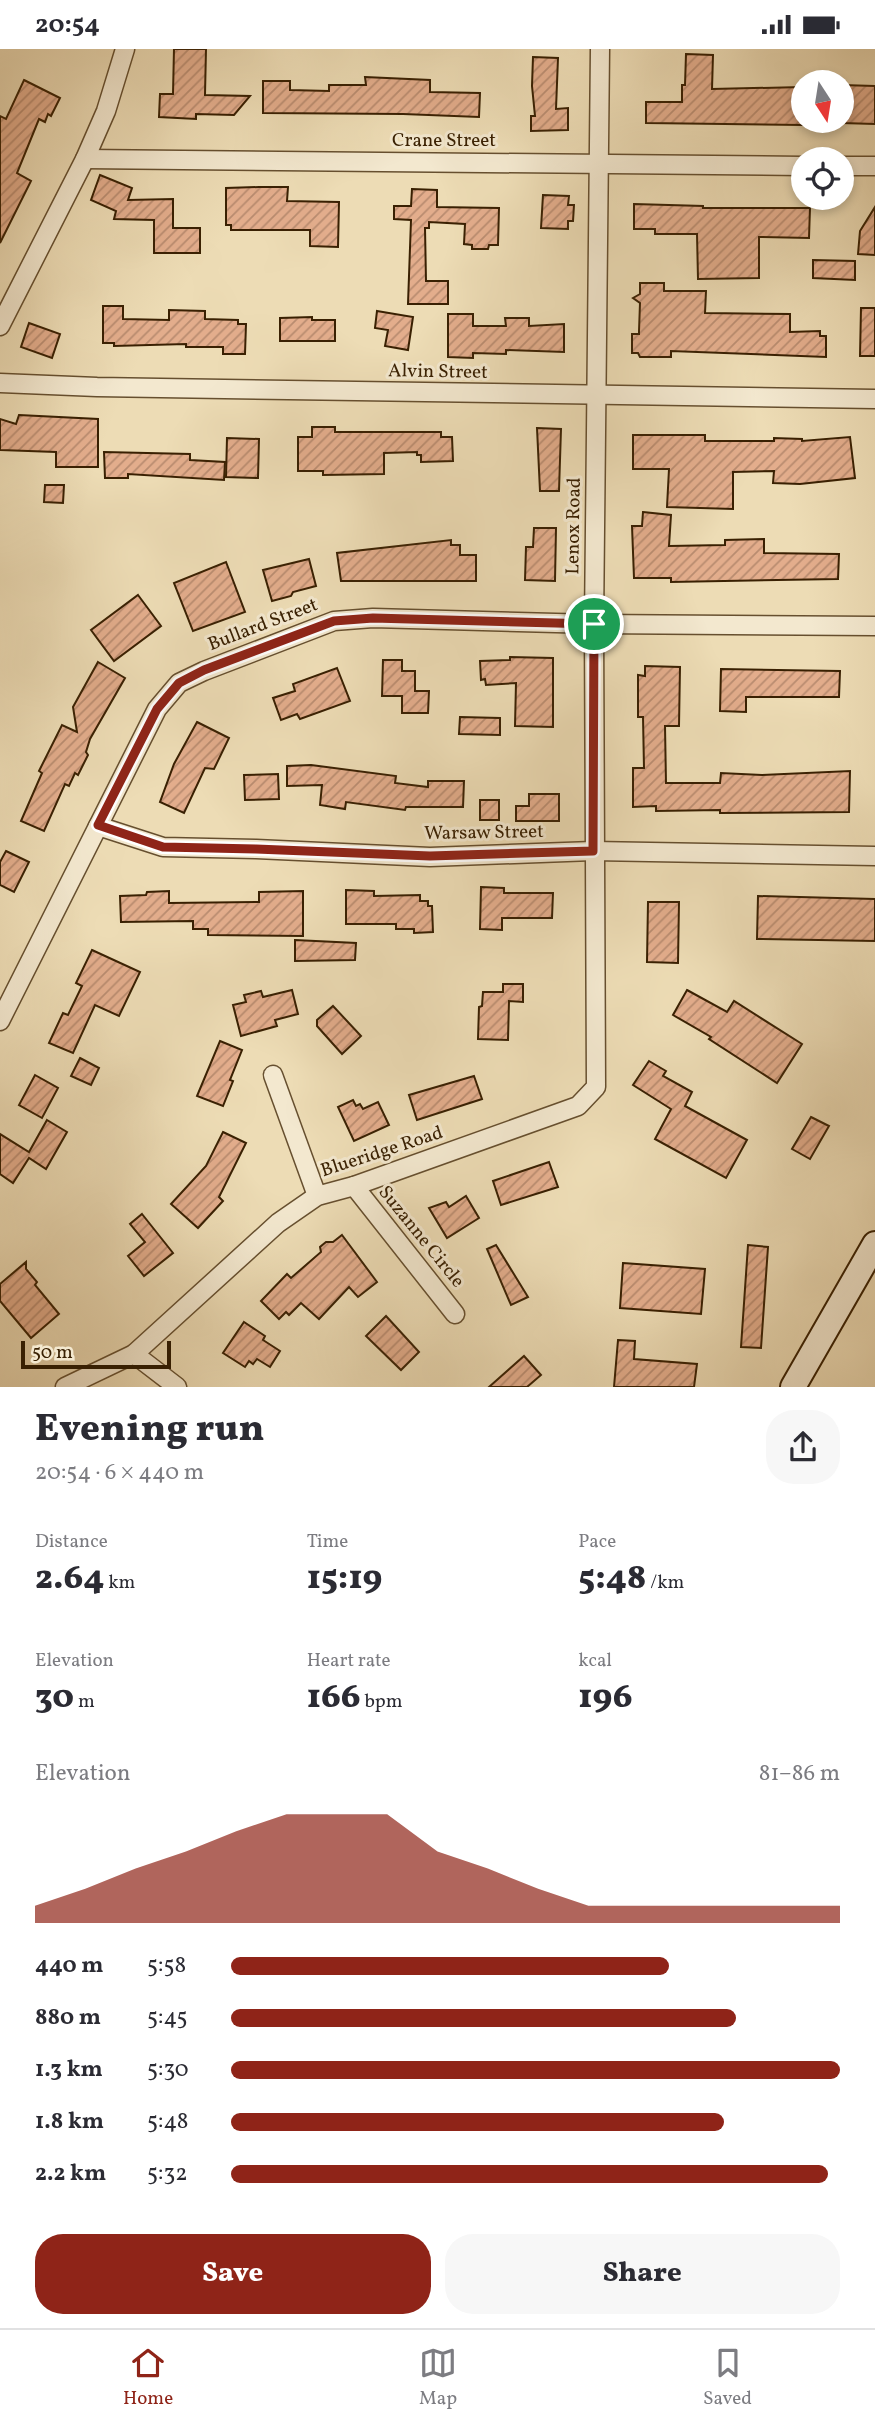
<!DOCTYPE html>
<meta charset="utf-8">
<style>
:root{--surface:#fff;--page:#f7f7f7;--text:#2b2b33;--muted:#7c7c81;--line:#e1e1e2;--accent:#8f2418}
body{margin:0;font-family:Vollkorn,serif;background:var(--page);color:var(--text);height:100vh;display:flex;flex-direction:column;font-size:26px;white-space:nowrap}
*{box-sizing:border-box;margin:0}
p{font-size:23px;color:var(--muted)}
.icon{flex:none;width:38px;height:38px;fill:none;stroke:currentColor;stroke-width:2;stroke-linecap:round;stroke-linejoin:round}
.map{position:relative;height:1338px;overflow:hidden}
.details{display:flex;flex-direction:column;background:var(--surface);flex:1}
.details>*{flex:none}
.needle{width:46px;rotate:168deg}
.buttons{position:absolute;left:791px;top:21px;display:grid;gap:14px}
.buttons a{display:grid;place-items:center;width:63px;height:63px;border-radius:50%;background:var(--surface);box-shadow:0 4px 10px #0003;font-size:35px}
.scale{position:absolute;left:21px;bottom:18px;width:150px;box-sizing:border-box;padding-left:7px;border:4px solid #392002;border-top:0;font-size:19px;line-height:24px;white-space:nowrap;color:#392002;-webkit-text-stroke:5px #f3e8cf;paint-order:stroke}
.pin{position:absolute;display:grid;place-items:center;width:60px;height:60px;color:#fff;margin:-30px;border:4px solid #fff;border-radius:50%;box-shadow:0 2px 7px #0007}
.round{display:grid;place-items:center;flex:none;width:74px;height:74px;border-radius:28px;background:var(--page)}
.summary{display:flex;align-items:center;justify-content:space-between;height:119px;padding:0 35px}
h1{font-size:38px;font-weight:800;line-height:52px}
.metrics{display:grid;grid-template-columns:repeat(3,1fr);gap:10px;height:119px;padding:7px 35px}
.metrics div{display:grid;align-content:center}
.metrics b{font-size:35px;font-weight:800}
.metrics small{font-size:19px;font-weight:400}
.metrics p{font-size:19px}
.chart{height:196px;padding:14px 35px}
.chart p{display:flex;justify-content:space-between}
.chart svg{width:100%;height:126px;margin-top:7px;fill:var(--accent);opacity:.7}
.action{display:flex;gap:14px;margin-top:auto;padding:14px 35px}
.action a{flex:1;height:80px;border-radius:28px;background:var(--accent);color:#fff;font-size:28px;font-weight:800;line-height:80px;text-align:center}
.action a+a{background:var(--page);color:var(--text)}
ul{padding:0 35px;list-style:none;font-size:23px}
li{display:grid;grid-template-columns:112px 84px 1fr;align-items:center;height:52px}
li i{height:18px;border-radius:9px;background:var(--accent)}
.status{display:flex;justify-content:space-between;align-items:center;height:49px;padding:0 35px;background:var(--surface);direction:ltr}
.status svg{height:19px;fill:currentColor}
.tab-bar{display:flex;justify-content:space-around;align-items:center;height:98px;border-top:2px solid var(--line);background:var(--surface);font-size:19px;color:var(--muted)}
.tab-bar a{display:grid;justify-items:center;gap:4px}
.tab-bar .selected{color:var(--accent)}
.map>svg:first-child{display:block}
.building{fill:url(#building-hatch);stroke:#392002;stroke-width:2}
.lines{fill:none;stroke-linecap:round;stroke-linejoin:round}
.street-casing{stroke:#664f2f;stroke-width:21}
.secondary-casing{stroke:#392002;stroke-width:28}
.street{stroke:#f3e8cf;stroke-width:18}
.secondary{stroke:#f3e8cf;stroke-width:24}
.route-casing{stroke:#fff;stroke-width:14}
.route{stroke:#8f2418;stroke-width:9}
.labels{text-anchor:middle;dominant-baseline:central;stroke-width:6;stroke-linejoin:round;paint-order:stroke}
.street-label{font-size:19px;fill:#392002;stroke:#f3e8cf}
</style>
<div class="status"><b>20:54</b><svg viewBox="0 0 49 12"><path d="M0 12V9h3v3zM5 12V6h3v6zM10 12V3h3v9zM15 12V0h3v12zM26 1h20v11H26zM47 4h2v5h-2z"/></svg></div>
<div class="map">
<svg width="875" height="1338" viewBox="0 0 875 1338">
<defs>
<pattern id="building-hatch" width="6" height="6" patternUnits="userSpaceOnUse" patternTransform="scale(1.75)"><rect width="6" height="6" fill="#e3ad8c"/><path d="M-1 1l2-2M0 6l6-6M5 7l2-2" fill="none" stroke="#b98c70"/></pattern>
</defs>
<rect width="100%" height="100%" fill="#eddcb5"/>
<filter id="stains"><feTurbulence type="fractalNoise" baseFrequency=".00286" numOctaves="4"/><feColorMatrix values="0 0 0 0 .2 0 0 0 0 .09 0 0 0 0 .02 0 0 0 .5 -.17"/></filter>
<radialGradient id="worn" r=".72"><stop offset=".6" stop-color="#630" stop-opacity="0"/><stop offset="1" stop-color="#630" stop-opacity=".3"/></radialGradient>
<g class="building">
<path d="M174,0H206L205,46L250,47L234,66L196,65V70L159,68L160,45H173Z"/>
<path d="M686,5L713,6L712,40L802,38V76L646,74V53H682V36H685Z"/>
<path d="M533,8L558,9L556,60L568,59V81L531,82V67H535L532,37Z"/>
<path d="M365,28L430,31V43L480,44L479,68L403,65L263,64V32H290V41L329,42V36H366Z"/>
<path d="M24,31L60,49L51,67L48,65L45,73L39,70L17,124L31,132L0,194V67L6,70Z"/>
<path d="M842,36L875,37V75L842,74Z"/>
<path d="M100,126L132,139L128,151L173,150V179H200V204H154V171L114,170L116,162L91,151Z"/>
<path d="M259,138H288L287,152L339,153L338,198L310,197V181H231V176H226V139Z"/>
<path d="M412,140L437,141V158L499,159L498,196H489L488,200H472V196L464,195L465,175L429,173V179H425L426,232H448V255H408L411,171L394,170V157H411Z"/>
<path d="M543,146L569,147L568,156H574L573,172H568V180L541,179Z"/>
<path d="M634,155L703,157V159H810L809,189L759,188V229L698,230L697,185H655V180H634Z"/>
<path d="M875,158V206L858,205L860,182Z"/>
<path d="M813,211L855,212V231L813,229Z"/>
<path d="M640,234H664V242H706L705,264L790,265V283L820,282V287H826V308L671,302V308H640L638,304H632V285H639V282L640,254L633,249L640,245Z"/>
<path d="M103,257H123V270L169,271V261L205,262V270L238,271V275H246L245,305H223V298H186V295L114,297V294H103Z"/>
<path d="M861,259H875V307H860Z"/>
<path d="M377,262L413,268L408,301L385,297L388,281L375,279Z"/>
<path d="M448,265H473V277H506L505,269H529V277L564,275V303L506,301V305L473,304V309L448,308Z"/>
<path d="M312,268V271H335V292H280V269Z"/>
<path d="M29,274L60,285L52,309L21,298Z"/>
<path d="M19,366L98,370V418H56V403L0,401V370L16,375Z"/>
<path d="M312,378H335V383H441V388H452L453,412L421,413V406H417V403L384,404V425L323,426V422H298V388H312Z"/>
<path d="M537,379L561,380L559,442H540Z"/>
<path d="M633,386H705V392H774V389L802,390V392L850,388L855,429L800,435L773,434L774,422L733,423V460L667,458L669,420H633Z"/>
<path d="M227,389L259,390L258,429L226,428Z"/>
<path d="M104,403L190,405V411L225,413L224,431L128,425V429H105Z"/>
<path d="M45,436H64L63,454L44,453Z"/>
<path d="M643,463L671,466L669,497L725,496V491L764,490V504L839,505L838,530L671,533V529H634L632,477H642Z"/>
<path d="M534,479H556L555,532L525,531L526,498H533Z"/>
<path d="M451,491V496H460V506H476V532H341L337,504Z"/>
<path d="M309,510L316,537L293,543L291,547L272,552L263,521Z"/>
<path d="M226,513L245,563L193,582L174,534Z"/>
<path d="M138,546L161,577L114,612L91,581Z"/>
<path d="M510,608L553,609V678L515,677L516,634L486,636L485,630L481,631L480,612L510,611Z"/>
<path d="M383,611H402V622H415V642H429L428,664H402V647H382Z"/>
<path d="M98,613L125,629L90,690L86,703L88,706L78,726L75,724L69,737L65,735L44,782L21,772L42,724L39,722L62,676L77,683L73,658Z"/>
<path d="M645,617L680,618L679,677H665L666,734H720L721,724L762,726L850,722L849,763L720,764V761L656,762V757L633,758V719H644L643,668H638V626L645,627Z"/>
<path d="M337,619L350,652L300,670L297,665L281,671L273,649L295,642L293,635Z"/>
<path d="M721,620L840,622L839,648H746V663L720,662Z"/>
<path d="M460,668L500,669V686L459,685Z"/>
<path d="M197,673L229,689L214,720L205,719L184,764L160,753L174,715Z"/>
<path d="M311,716L396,727L395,734L428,738V732H464L463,758H406L405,761L346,753L345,760L320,756L322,736L287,737V717Z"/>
<path d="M278,725L279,750L245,751L244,726Z"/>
<path d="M529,745H559V772H516V757H529Z"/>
<rect x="480" y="751" width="19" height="20"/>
<path d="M6,802L29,813L14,843L0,836V813Z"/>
<path d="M481,838L504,839V844H553L552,869H502V881L480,880Z"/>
<path d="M346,841L374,842V847L420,846V852H428V857H432L433,883L414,884V880H396V875H346Z"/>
<path d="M169,842V854L259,853V843L303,842V887L208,886V880H193V872L121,873L120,847L146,846L147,843Z"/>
<path d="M758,847L875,850V892L757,890Z"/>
<path d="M648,853H679L678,914L647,913Z"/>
<path d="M295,891L356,894L355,911L295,912Z"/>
<path d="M92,901L140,923L119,967L95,956L73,1004L49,994L63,964L68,966L82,937L76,934Z"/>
<path d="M503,935H523V953L509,952L508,991L478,990L479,958L482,957L483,943H503Z"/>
<path d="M292,941L298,965L275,971L277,977L241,987L233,956L246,953L244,946L261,942L263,948Z"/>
<path d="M687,941L727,963L734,952L802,995L777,1034L709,990L711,988L673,966Z"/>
<path d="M333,957L361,987L342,1005L317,977V971Z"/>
<path d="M220,992L242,1001L230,1031L233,1032L223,1057L197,1047Z"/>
<path d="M80,1009L99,1019L91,1036L71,1027Z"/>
<path d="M649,1012L666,1022L663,1027L692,1043L685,1057L747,1091L726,1129L655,1090L671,1060L633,1036Z"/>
<path d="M35,1026L58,1039L42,1069L19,1056Z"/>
<path d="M474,1027L482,1050L417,1071L409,1046Z"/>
<path d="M353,1051L356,1057L360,1055L363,1060L378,1053L389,1076L354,1092L338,1058Z"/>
<path d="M811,1068L829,1077L810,1110L792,1100Z"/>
<path d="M47,1071L67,1083L46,1120L29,1109L13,1134L0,1125V1085L29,1103Z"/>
<path d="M223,1083L246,1094L219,1148L223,1152L198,1179L171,1155L206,1117Z"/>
<path d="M549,1113L558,1138L501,1156L493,1132Z"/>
<path d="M466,1147L479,1169L447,1189L429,1159L446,1153L449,1158Z"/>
<path d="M142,1165L173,1204L144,1227L128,1207L145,1193L130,1175Z"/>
<path d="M342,1186L377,1233L358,1248L349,1238L319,1270L301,1254L289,1266L286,1263L279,1270L261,1252L287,1225L291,1229L321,1203L320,1198L326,1193H333Z"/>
<path d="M496,1196L528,1248L511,1256L487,1200Z"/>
<path d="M748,1196L768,1198L761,1299L741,1298Z"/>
<path d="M26,1213V1220L37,1233L35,1236L59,1265L31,1289L0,1252V1235Z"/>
<path d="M623,1214L705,1220L701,1265L620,1259Z"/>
<path d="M386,1267L419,1303L401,1321L366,1287Z"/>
<path d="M244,1273L265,1287L263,1291L280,1302L270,1318L257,1310L253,1315L249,1312L245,1318L223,1304Z"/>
<path d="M618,1291L635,1292L634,1310L697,1315L694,1338H614Z"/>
<path d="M524,1307L541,1326L527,1338H489Z"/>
</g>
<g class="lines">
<g class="street-casing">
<g id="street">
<path d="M85,110L803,117"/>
<path d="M842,117H875"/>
<path d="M0,277L85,110L106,62L125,0"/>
<path d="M0,334L97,338L875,350"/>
<path d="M98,777L163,798L256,800L430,808L593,802L875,807"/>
<path d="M0,972L157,660L179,634L204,622L334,572L373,569L594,575L875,577"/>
<path d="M273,1026L317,1147"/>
<path d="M354,1137L455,1265"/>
<path d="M134,1305L177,1338"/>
<path d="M65,1338L134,1305L278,1174L317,1147L354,1137L578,1057L596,1038L594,575L600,0"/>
</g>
</g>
<g class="secondary-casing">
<path id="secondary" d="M793,1338L875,1195"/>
</g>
<use href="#street" class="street"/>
<use href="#secondary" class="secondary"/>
</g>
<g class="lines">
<g class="route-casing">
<path id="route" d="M373,569L594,575L593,802L430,807L256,800L163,798L98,776L157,660L179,634L204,621L334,572Z"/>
</g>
<use href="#route" class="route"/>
</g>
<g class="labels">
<g class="street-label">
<text x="444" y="92">Crane Street</text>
<text transform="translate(438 323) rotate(1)">Alvin Street</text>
<text transform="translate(574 477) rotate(-89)">Lenox Road</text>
<text transform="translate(263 576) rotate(-21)">Bullard Street</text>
<text transform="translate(484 784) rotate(-1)">Warsaw Street</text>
<text transform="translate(382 1103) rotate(-18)">Blueridge Road</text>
<text transform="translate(421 1188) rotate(51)">Suzanne Circle</text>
</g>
</g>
<rect width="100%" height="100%" filter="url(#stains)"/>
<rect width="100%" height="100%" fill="url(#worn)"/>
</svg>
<div class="buttons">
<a><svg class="needle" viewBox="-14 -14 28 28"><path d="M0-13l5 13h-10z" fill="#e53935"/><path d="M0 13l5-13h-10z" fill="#7c7c81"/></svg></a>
<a><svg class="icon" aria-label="locate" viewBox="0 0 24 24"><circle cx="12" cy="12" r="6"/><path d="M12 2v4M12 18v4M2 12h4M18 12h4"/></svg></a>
</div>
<div class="scale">50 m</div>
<div class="pin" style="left:594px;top:575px;background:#1e9e55"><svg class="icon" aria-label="arrive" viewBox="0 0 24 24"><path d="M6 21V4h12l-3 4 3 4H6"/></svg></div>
</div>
<section class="details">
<div class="summary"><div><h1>Evening run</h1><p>20:54 · 6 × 440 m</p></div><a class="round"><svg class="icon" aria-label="share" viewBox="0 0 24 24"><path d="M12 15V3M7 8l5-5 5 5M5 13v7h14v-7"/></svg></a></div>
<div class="metrics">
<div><p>Distance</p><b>2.64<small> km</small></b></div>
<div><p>Time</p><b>15:19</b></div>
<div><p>Pace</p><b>5:48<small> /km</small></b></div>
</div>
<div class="metrics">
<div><p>Elevation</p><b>30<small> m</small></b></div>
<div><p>Heart rate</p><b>166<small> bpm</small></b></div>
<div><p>kcal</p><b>196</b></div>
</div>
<div class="chart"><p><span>Elevation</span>81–86 m</p>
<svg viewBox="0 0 160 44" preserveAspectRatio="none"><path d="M0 44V38L10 32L20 25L30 19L40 12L50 6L60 6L70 6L80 19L90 25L100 32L110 38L120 38L130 38L140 38L150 38L160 38V44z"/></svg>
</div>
<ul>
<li><b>440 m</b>5:58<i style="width:72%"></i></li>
<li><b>880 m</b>5:45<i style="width:83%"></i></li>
<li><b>1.3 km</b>5:30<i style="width:100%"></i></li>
<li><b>1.8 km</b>5:48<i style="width:81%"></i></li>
<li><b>2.2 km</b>5:32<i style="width:98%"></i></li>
</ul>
<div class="action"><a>Save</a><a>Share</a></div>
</section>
<nav class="tab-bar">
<a class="selected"><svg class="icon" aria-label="home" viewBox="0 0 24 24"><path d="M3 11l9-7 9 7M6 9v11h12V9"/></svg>Home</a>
<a><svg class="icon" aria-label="map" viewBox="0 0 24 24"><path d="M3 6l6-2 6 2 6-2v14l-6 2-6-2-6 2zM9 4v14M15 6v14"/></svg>Map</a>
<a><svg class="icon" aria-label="saved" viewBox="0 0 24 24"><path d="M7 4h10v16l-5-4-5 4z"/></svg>Saved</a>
</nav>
